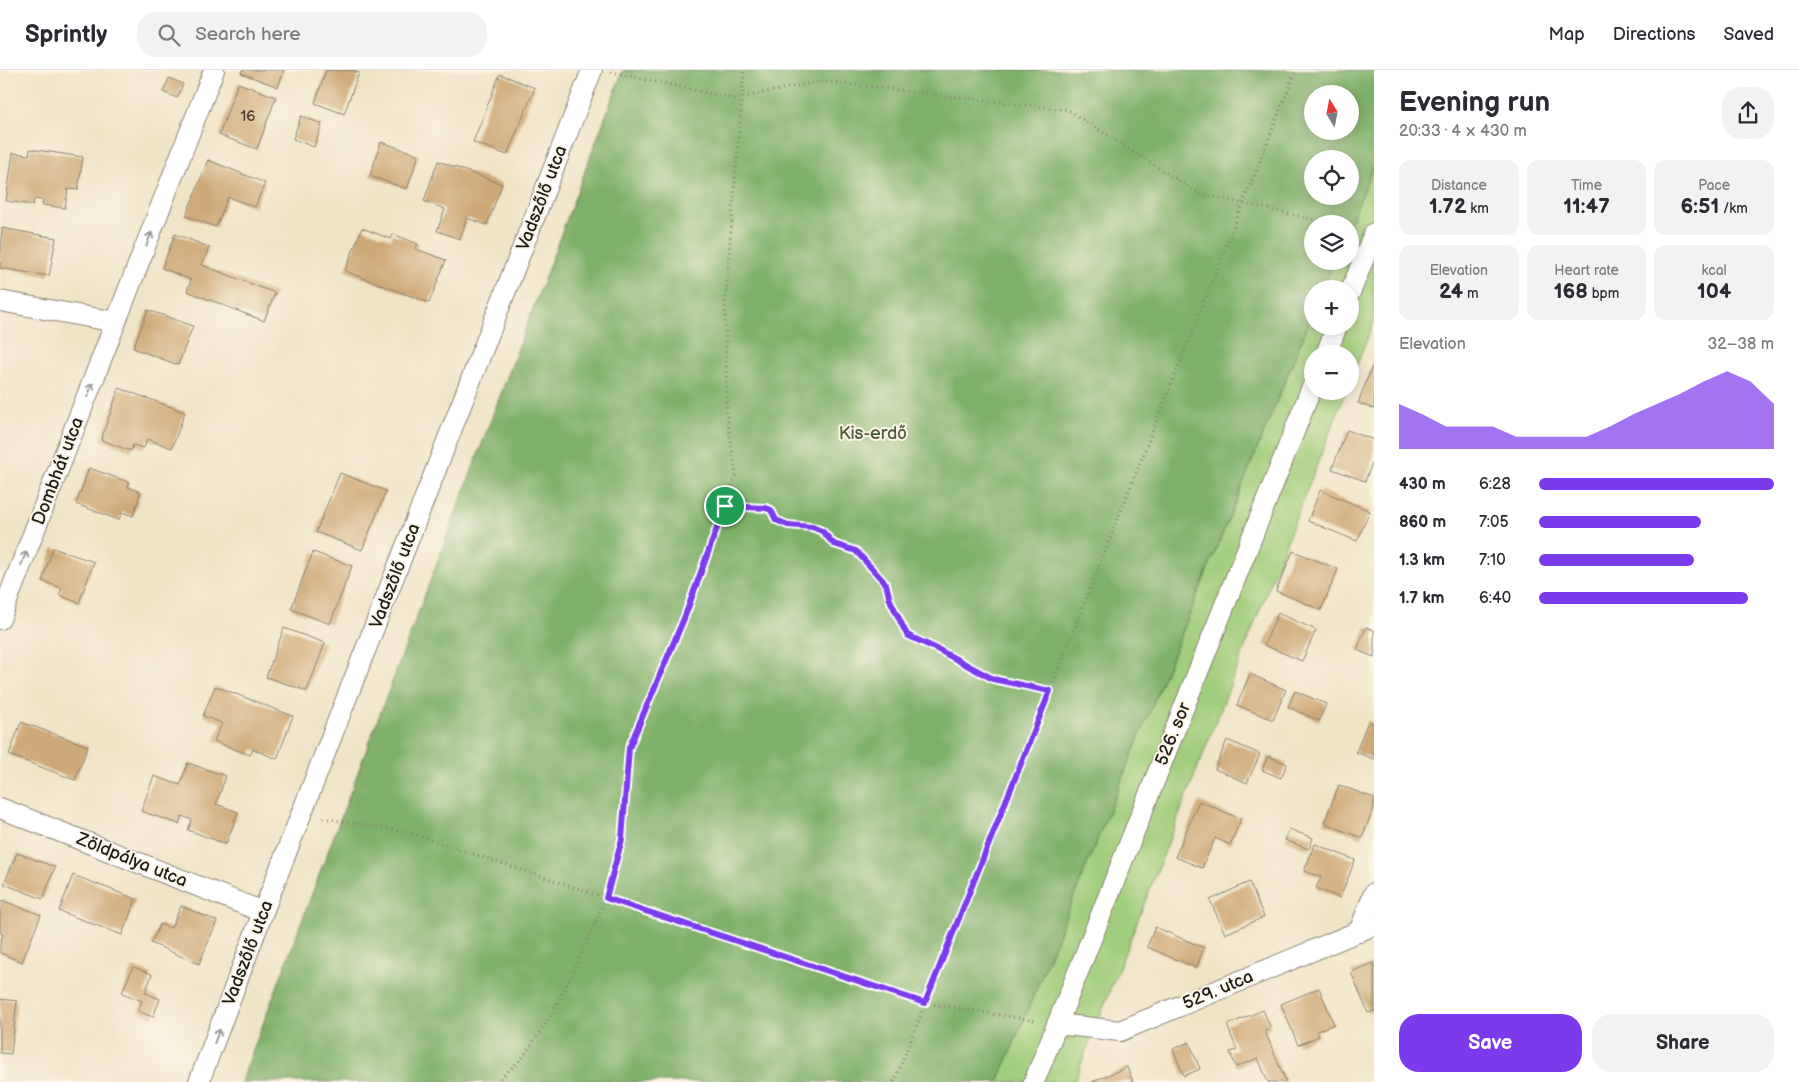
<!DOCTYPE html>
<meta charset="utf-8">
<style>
:root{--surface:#fff;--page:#f2f2f3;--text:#2b2b33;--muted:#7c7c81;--line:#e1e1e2;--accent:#7c3aed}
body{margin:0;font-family:"Balsamiq Sans",sans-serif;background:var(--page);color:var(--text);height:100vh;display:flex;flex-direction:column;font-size:19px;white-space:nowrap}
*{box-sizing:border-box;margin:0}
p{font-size:16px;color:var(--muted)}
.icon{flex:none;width:28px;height:28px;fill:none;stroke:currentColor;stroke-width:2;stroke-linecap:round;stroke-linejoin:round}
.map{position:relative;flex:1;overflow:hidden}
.sheet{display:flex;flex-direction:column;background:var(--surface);width:425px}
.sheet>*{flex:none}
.needle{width:32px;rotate:350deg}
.fabs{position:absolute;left:1304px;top:15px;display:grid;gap:10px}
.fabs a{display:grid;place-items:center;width:55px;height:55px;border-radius:50%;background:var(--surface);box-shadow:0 2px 12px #0003;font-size:25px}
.pin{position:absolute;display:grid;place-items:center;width:42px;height:42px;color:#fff;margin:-21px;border:2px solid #fff;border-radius:50%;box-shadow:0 1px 5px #0007}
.round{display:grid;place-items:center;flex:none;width:52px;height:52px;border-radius:20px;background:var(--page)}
.overview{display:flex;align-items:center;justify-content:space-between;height:85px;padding:0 25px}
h1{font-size:28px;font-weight:700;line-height:38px}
.stats{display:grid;grid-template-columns:repeat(3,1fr);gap:8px;height:85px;padding:5px 25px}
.stats div{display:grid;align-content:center;border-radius:12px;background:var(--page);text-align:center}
.stats b{font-size:21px;font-weight:700}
.stats small{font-size:14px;font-weight:400}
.stats p{font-size:14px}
.chart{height:140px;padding:10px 25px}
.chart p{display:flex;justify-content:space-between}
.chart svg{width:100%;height:90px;margin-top:5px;fill:var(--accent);opacity:.7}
.button{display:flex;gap:10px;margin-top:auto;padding:10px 25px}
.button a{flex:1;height:58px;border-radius:20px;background:var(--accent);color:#fff;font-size:20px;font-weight:700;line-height:58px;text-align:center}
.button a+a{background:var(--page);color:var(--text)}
ul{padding:0 25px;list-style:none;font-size:16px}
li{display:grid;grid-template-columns:80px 60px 1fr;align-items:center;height:38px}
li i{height:12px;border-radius:6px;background:var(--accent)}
header{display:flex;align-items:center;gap:30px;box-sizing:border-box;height:70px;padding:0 25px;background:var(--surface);border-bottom:1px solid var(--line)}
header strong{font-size:24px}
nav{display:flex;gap:28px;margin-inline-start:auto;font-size:18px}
.search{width:350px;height:45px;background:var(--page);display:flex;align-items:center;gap:12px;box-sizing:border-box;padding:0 18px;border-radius:20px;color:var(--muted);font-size:19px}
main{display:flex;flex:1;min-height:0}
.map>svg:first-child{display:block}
.green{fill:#a1ce7b;stroke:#5e754c}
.forest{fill:#80b16b;stroke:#4e6644;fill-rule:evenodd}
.building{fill:#cda977}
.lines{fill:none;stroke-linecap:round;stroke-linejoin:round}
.street-casing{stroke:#868072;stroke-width:22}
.path{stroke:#868072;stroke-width:3;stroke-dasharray:1 4;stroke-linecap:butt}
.street{stroke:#fff;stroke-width:20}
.oneway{stroke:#999}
.route-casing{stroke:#fff;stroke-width:10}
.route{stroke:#7c3aed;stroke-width:6}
.labels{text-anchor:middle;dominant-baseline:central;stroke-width:4;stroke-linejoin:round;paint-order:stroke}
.number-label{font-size:15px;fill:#483f33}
.street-label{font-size:18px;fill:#1c1c1c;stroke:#fcf5e5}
.park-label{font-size:18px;fill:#4b5a3d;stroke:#fcf5e5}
</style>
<header>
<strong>Sprintly</strong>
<div class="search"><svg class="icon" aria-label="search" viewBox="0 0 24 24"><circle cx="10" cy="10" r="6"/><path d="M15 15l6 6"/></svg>Search here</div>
<nav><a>Map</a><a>Directions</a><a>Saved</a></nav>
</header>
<main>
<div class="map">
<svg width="1374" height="1012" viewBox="0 0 1374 1012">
<rect width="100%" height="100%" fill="#fcf5e5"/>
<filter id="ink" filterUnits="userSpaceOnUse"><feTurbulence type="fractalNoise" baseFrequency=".02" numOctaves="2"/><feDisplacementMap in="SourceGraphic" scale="10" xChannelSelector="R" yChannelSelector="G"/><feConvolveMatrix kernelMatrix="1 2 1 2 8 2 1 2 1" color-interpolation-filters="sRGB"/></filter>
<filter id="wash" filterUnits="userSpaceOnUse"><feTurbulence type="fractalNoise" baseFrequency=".0096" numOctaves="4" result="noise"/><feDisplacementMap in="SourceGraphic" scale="20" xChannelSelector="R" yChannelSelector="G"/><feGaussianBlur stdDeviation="1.12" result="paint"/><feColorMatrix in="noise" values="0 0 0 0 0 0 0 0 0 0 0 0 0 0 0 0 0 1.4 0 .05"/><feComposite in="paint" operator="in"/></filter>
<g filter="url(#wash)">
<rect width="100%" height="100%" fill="#f0e4c7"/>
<path class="green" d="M1374,95V251L1350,312V284H1312V321H1346L1074,1012H998L1312,245V256H1350V219H1323L1334,191H1350V154Z"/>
<path class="forest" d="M623,0H1374V95L1350,154H1312V191H1334L1323,219H1312V245L998,1012H241ZM1312,24H1350V61H1312ZM1312,89H1350V126H1312Z"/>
<g id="blocks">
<g class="building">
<path d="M242,0H284L278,17L241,3Z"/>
<path d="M326,0H352L359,3L344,44L315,33Z"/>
<path d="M500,4L535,18L507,85L473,72Z"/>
<path d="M169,8L183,14L177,28L163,22Z"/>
<path d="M238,13L276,27L257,79L219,65Z"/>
<path d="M301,46L322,54L314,77L293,69Z"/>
<path d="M381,72L419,85L407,119L370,106Z"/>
<path d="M30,79L83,87L78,120L68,119L65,138L42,135L43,130L34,129L33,135L6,131L13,83L29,85Z"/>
<path d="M208,90L265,113L255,137L228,127L216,157L186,146Z"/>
<path d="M438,91L502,114L487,155L467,148L460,169L437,161L445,139L424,131Z"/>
<path d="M2,158L56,168L49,206L0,198Z"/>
<path d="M362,158L391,169L393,164L418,174L416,179L446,190L429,233L345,201Z"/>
<path d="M175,164L209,177L202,195L275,223L264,251L187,221L191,210L162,198Z"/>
<path d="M148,240L193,256L178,295L133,278Z"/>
<path d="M1372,296L1374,297V339L1358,333Z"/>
<path d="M119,318L185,342L172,378L147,369L144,378L133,375L131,381L101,370Z"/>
<path d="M1347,360L1374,370V388L1365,411L1332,399Z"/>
<path d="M89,398L129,412L128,417L141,422L133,446L122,442L119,450L76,434Z"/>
<path d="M340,403L386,421L362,480L316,462Z"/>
<path d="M1320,420L1370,441L1357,471L1308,451Z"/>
<path d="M53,478L94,492L79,533L59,525L62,518L42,511Z"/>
<path d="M1293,481L1338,499L1321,540L1276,521Z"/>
<path d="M313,482L352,496L330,554L291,539Z"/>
<path d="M1278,543L1316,560L1302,591L1264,575Z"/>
<path d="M1366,557L1374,560V587L1357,580Z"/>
<path d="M284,558L325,573L307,621L266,607Z"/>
<path d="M1250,604L1286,620L1273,650L1237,635Z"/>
<path d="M215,616L293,646L277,689L253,679L250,685L214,671L222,653L203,646Z"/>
<path d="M1295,621L1326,634L1319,651L1288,637Z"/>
<path d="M1368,651L1374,654V689L1356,682Z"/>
<path d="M21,652L88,676L75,710L9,685Z"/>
<path d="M1227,670L1260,684L1247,713L1215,699Z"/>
<path d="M1268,686L1287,694L1281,708L1262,700Z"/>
<path d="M188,693L226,706L216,734L238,742L226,774L188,760L192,750L182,746L179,754L141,741L154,706L180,715Z"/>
<path d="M1339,715L1374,728V737L1362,768L1324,753Z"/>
<path d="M1199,731L1241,749L1230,775L1215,768L1202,798L1175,787Z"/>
<path d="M1289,759L1313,768L1309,779L1285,770Z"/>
<path d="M1315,774L1355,790L1340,828L1316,818L1321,807L1304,801Z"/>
<path d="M17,783L55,797L43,829L4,814Z"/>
<path d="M73,805L136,829L122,865L59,841Z"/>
<path d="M1249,812L1264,847L1225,864L1210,830Z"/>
<path d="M2,830L41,845L22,892L0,883V873L3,864L0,863V835Z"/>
<path d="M181,836L217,851L199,894L151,873L160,854L171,858Z"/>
<path d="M1155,857L1204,878L1196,898L1147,877Z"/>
<path d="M1374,893V941L1368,943L1351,902Z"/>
<path d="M133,897L152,904L145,923L160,929L153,947L138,941L142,931L122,923Z"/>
<path d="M1319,918L1334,954L1317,961L1319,966L1298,975L1281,934Z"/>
<path d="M0,929L17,931L11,984L0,983Z"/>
<path d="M1263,940L1271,958L1265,961L1286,1012H1268L1258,988L1236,997L1230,982L1237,980L1227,955Z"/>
<path d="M1189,972L1200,999L1184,1006L1173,979Z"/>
<path d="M1127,997L1133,1012H1092Z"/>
</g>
</g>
</g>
<g filter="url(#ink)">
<use href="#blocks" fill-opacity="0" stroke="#868072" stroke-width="1"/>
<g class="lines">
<g class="street-casing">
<g id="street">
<path d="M1350,223L1374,163"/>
<path d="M0,231L116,252"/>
<path d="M1326,284L1337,256"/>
<path d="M0,549L214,0"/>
<path d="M0,738L263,842"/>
<path d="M1359,862L1374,823"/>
<path d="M1057,954L1120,961L1374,855"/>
<path d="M199,1012L263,842L592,0"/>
<path d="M1034,1012L1312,317"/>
</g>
</g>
<g class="path">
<path d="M611,2L735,29L821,11L1068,40L1198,123L1332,154"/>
<path d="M725,436L766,439L771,440L776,450L788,455L812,457L822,461L834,474L855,481L886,514L897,546L907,565L912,569L937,579L993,609L1050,621"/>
<path d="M323,748L407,762L925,933L1037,951"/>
<path d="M497,1012L523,987L552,944L578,892L606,828L622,769L629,678L685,546L736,405L727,346L725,234L744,0"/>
<path d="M894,1012L1296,0"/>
</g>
<use href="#street" class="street"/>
</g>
<defs><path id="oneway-shaft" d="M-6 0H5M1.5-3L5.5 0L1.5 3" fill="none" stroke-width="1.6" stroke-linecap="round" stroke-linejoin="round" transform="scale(1.25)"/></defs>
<g class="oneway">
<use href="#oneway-shaft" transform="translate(149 169) rotate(-69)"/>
<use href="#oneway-shaft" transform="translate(90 320) rotate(-69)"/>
<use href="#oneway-shaft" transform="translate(24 488) rotate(-69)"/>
<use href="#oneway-shaft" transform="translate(217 966) rotate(-69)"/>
</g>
</g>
<g class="lines" filter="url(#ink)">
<g class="route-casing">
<path id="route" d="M725,436L766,438L771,440L776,450L788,455L812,457L822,461L834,474L856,481L886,514L890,530L907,565L937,579L993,609L1050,621L925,933L606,828L622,769L629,678L685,546Z"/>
</g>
<use href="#route" class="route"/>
</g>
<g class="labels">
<g class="number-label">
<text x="248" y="46">16</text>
</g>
<g class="street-label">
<text transform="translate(542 128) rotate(-69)">Vadszőlő utca</text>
<text transform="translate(58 401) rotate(-69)">Dombhát utca</text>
<text transform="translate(395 506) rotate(-69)">Vadszőlő utca</text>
<text transform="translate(1173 664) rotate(-68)">526. sor</text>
<text transform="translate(132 790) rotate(22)">Zöldpálya utca</text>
<text transform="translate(248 883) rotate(-69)">Vadszőlő utca</text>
<text transform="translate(1218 920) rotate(-23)">529. utca</text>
</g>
<g class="park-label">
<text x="873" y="363">Kis-erdő</text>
</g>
</g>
</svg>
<div class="fabs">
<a><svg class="needle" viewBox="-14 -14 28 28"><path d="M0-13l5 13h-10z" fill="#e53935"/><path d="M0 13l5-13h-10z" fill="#7c7c81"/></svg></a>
<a><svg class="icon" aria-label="locate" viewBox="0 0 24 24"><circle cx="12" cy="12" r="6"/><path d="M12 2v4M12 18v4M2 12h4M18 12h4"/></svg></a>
<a><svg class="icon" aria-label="layers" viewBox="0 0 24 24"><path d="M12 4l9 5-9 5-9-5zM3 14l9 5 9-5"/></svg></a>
<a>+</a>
<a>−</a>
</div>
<div class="pin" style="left:725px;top:436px;background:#1e9e55"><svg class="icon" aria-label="arrive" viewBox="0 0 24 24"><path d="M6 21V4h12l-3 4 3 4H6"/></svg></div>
</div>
<section class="sheet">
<div class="overview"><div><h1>Evening run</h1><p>20:33 · 4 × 430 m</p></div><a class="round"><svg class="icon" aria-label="share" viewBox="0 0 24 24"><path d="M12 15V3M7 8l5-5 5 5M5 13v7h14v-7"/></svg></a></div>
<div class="stats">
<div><p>Distance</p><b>1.72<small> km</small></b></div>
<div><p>Time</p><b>11:47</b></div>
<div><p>Pace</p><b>6:51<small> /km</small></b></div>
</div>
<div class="stats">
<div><p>Elevation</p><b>24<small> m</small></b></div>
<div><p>Heart rate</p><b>168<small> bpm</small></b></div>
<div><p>kcal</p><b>104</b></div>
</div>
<div class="chart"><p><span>Elevation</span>32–38 m</p>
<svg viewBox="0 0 160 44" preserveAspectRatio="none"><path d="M0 44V22L10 27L20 33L30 33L40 33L50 38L60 38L70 38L80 38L90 33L100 27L110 22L120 17L130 11L140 6L150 11L160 22V44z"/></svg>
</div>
<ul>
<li><b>430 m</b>6:28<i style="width:100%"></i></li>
<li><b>860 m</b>7:05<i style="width:69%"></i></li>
<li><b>1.3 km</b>7:10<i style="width:66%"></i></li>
<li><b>1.7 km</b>6:40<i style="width:89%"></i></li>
</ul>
<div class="button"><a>Save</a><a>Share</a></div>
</section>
</main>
